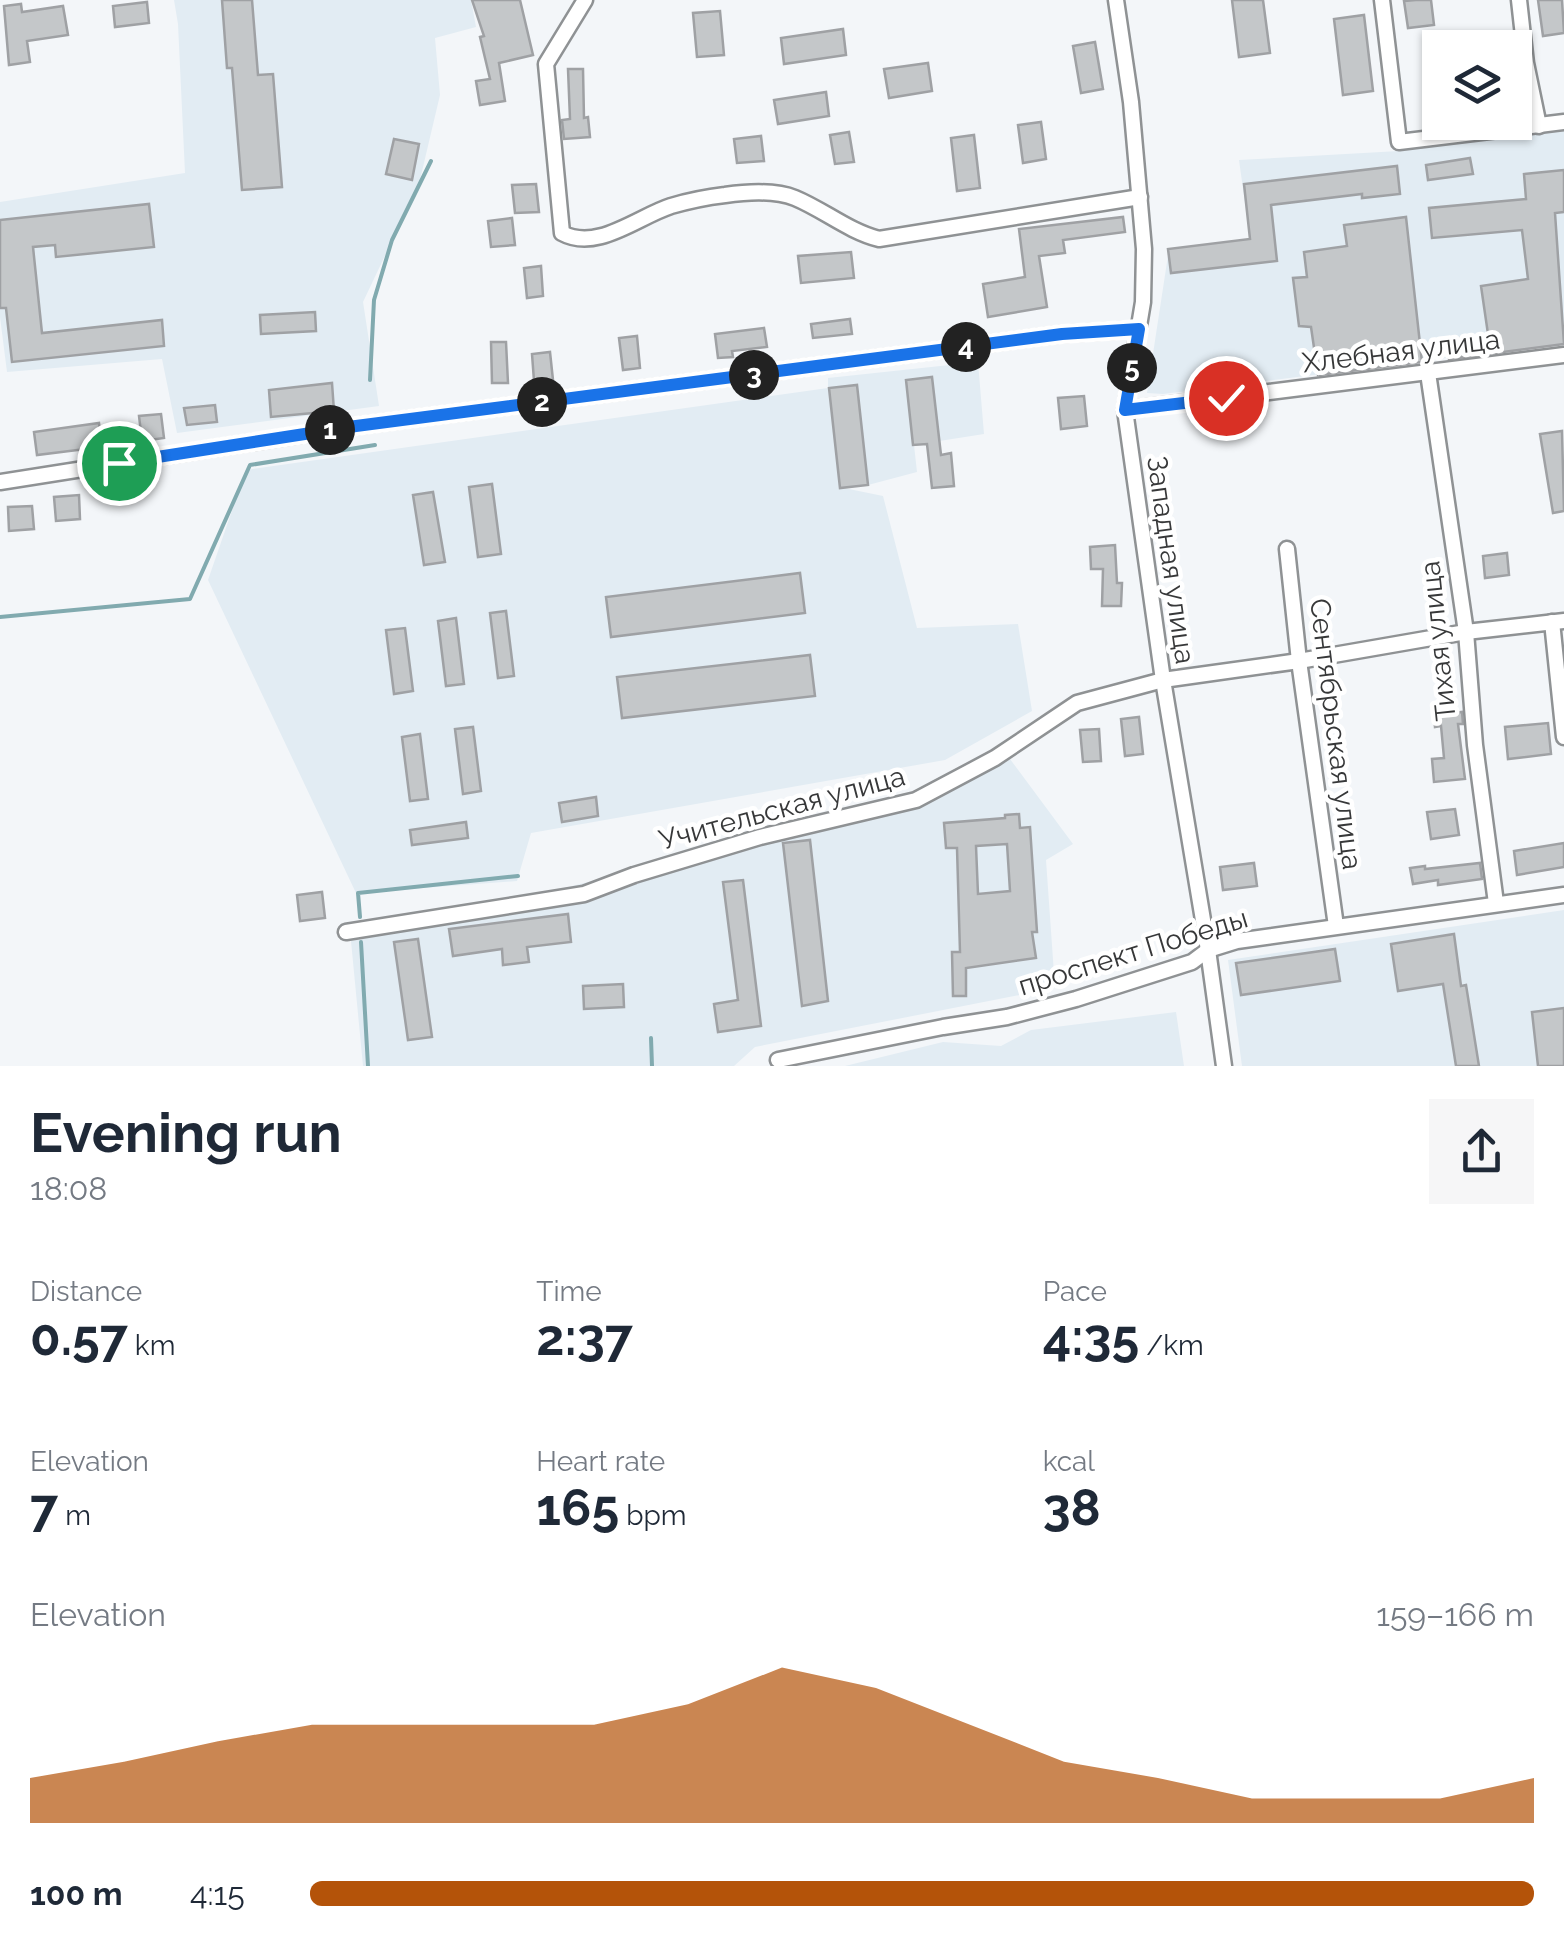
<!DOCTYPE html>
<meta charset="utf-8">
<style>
:root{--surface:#fff;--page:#f6f6f7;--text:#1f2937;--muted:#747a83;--accent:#b45309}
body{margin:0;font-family:Raleway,sans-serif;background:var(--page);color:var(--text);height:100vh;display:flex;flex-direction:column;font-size:38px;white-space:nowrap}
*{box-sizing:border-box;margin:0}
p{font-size:32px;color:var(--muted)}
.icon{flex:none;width:55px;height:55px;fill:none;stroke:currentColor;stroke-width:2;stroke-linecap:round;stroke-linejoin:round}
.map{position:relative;height:1066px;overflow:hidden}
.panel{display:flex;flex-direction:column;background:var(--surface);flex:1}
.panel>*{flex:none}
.fabs{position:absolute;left:1422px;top:30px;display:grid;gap:20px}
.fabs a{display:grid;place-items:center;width:110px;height:110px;border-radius:0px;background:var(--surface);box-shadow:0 2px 8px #0004;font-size:50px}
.pin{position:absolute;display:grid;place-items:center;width:85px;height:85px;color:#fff;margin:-42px;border:5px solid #fff;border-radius:50%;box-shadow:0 2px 10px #0007}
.km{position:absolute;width:50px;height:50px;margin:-25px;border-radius:50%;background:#222;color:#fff;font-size:28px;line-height:50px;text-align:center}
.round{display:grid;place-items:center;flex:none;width:105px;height:105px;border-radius:0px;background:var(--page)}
.overview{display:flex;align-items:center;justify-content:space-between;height:170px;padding:0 30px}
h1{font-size:55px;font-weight:700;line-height:75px}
.metrics{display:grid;grid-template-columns:repeat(3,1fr);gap:15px;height:170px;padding:10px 30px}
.metrics div{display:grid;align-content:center}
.metrics b{font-size:50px;font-weight:700}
.metrics small{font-size:28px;font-weight:400}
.metrics p{font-size:28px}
.chart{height:280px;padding:20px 30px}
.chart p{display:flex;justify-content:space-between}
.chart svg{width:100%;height:180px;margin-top:10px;fill:var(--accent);opacity:.7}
ul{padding:0 30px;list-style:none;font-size:32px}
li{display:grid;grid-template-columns:160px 120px 1fr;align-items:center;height:75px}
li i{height:25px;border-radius:12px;background:var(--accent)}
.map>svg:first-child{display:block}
.built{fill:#e2ecf3}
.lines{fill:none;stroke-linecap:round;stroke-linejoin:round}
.stream{stroke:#81aaaf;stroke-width:4}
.building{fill:#c4c7c9;stroke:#9fa1a4;stroke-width:2.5;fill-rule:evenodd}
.street-casing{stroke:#8f9294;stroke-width:19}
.street{stroke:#fff;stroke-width:14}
.route-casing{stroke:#fff;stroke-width:20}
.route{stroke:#1a73e8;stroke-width:12}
.labels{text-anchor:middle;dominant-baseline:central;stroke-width:9;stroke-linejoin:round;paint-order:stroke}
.street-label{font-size:28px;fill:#373839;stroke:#fff}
</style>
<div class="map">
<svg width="1564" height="1066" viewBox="0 0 1564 1066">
<rect width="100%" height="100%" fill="#f3f6f9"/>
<g class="built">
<path d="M174,0H471L476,27L435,38L440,95L419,184L363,302L379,406L177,433L162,359L7,372L0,317V202L185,173L178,24Z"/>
<path d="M1564,128V343L1163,394L1147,393L1169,249L1250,239L1239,160L1399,151Z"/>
<path d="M978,362L984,434L914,445L917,472L868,485L844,488L883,496L917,628L1018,624L1032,711L945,760L531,833L517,881L356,893L208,580L246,470L828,388V378Z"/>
<path d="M1010,759L1073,844L1046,860L1055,988L755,1047L734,1066H363L351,941L773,836L908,811Z"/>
<path d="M1564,910V1066H1242L1228,960Z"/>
<path d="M1176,1012L1184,1066H845L943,1042L1001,1046L1031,1030Z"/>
</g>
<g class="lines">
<g class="stream">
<path d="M370,380L374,300L392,240L431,161"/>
<path d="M0,617L190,599L250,465L375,445"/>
<path d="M360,917L358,893L518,876"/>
<path d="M361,942L368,1066"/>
<path d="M651,1038L652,1066"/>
</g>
</g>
<g class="building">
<path d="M222,0H252L258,75L273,74L282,187L242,190L232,68H227Z"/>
<path d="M472,0H520L533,55L499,63L505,101L480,105L476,81L490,79L480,37L484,36Z"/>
<path d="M1232,0H1263L1270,53L1239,57Z"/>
<path d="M1416,0H1431L1434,25L1408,28L1404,1Z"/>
<path d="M1538,0H1562L1564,33L1543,36Z"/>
<path d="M147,2L149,23L115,27L113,6Z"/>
<path d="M21,4L22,12L63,6L68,35L27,41L30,62L9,65L4,6Z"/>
<path d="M720,11L724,55L697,57L693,13Z"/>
<path d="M1364,15L1373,91L1343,95L1334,19Z"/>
<path d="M843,29L846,55L784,64L781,38Z"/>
<path d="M1095,42L1103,89L1081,93L1073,46Z"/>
<path d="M928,63L932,91L889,98L884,69Z"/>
<path d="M568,69H583L584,118L588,117L590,137L564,139L562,120L570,119Z"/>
<path d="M826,92L829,116L778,124L774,100Z"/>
<path d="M1041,122L1046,159L1023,163L1018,125Z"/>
<path d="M849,132L854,162L835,164L830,135Z"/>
<path d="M974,135L980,188L957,191L951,138Z"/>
<path d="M761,136L764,161L737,163L734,139Z"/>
<path d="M394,139L419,144L412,180L386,174Z"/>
<path d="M1470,158L1473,174L1428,180L1426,165Z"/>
<path d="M1397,166L1400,194L1362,198V194L1271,205L1277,261L1171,273L1168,249L1250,239L1244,184Z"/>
<path d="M1564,170V212L1555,213L1564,344L1449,359L1446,340L1488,334L1481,286L1528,279L1522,230L1432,238L1429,208L1526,199L1524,174Z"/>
<path d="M536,184L539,212L515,213L512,185Z"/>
<path d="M149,204L154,247L56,257L55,245L33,247L42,333L162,320L164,346L12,362L6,308H0V220Z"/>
<path d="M1123,217L1125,232L1063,240L1065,253L1039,256L1047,307L988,317L983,284L1025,277L1019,229Z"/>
<path d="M1406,217L1422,362L1318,375L1311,327L1299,326L1293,278L1307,277L1304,252L1347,246L1344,225Z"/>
<path d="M512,218L515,245L491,247L488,221Z"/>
<path d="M851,252L854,278L801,283L798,256Z"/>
<path d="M541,266L543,296L527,298L524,268Z"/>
<path d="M315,312L316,331L261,334L260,315Z"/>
<path d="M850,319L852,334L813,338L811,324Z"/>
<path d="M764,328L767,347L732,351L733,357L718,358L715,334Z"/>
<path d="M637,336L640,368L623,370L619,338Z"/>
<path d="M491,342H506L508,383H492Z"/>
<path d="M550,352L553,380L534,381L532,354Z"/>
<path d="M932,377L941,455L951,453L954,486L932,488L927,444L913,445L906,380Z"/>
<path d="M332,383L334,411L271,417L269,390Z"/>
<path d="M857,385L868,485L840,488L829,388Z"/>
<path d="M1084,396L1087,426L1061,429L1058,398Z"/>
<path d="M215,405L217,422L187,425L184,408Z"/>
<path d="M161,414L164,438L142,441L139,416Z"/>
<path d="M99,423L102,447L37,455L34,432Z"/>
<path d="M1562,431L1564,511L1553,513L1540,434Z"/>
<path d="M492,484L501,554L478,557L469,487Z"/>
<path d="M433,492L445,562L424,565L413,495Z"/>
<path d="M79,495L80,519L56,521L54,497Z"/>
<path d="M32,506L34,529L9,531L8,507Z"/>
<path d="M1115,545L1117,583H1122L1121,606H1102L1103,569H1091L1090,547Z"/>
<path d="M1507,553L1509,575L1485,578L1483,556Z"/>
<path d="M800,573L805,613L611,637L606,597Z"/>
<path d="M506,611L514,676L498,678L490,613Z"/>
<path d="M456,618L464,684L446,686L438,621Z"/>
<path d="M405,628L413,691L394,694L386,630Z"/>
<path d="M810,655L815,696L622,718L617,677Z"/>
<path d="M1462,712L1463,724H1458L1465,779L1434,782L1432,759L1444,758L1441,726L1435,727L1434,715Z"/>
<path d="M1139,717L1143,754L1125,756L1121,719Z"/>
<path d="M1548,723L1551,754L1508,759L1505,727Z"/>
<path d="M473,727L481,791L463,794L455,729Z"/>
<path d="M1099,729L1101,761L1083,762L1080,730Z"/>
<path d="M420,734L428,799L410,801L402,737Z"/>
<path d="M596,797L598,816L562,822L559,803Z"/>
<path d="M1455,809L1459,835L1431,839L1427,812Z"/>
<path d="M1019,814L1020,828L1030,827L1037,932H1032L1036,958L966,968V996H953L952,952H960L957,848H946L944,823L1005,818V815ZM1007,844L1010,891L978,894L976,846Z"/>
<path d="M466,822L468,838L412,845L410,830Z"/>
<path d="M810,840L828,1001L802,1006L783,843Z"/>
<path d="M1564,843V867L1517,875L1514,851Z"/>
<path d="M1254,863L1257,886L1223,890L1220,867Z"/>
<path d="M1480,863L1482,879L1438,885V880L1413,884L1410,868L1425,866V869Z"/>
<path d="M743,880L761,1026L718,1032L714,1004L738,1000L723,882Z"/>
<path d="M322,892L325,918L300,921L297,895Z"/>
<path d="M568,914L571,942L527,947L529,962L503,965L502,949L453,956L449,929Z"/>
<path d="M1454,934L1461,986L1466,985L1479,1066H1456L1443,984L1398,991L1391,944Z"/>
<path d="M418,939L432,1037L408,1040L394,942Z"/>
<path d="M1335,949L1340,981L1241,995L1236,963Z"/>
<path d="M623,984L624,1007L584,1009L583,986Z"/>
<path d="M1564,1008V1066H1538L1532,1012Z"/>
</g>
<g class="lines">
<g class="street-casing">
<g id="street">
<path d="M585,0L546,64L562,233C597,252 637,217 671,206C688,201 708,197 725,195C746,192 775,190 795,198C824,210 848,231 879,239L1140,197"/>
<path d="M1116,0L1131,102L1144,249L1143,302L1125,410L1163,680L1208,950L1224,1066"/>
<path d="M1382,0L1399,142L1564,122"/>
<path d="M1519,0L1526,63L1539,126"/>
<path d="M1428,373L1466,632L1475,745L1496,903"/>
<path d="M1125,410L1564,355"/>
<path d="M0,482L356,426L1062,334L1139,329"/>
<path d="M1287,549L1299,661L1336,926"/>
<path d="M1552,622L1564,737"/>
<path d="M346,932L584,894L634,875L760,837L916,800L995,758L1077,703L1163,680L1299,661L1466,632L1564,621"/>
<path d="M778,1060L943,1027L1007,1017L1076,999L1192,962L1208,950L1237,941L1564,895"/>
</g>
</g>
<use href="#street" class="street"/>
</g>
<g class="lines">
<g class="route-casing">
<path id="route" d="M119,463L356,426L1062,334L1139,329L1125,410L1226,398"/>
</g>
<use href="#route" class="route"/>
</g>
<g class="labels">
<g class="street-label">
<text transform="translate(1401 351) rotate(-7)">Хлебная улица</text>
<text transform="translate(1171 560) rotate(82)">Западная улица</text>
<text transform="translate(1438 641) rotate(-96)">Тихая улица</text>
<text transform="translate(1336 734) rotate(83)">Сентябрьская улица</text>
<text transform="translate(782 808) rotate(-15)">Учительская улица</text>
<text transform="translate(1133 952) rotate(-17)">проспект Победы</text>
</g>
</g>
</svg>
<div class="fabs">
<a><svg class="icon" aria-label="layers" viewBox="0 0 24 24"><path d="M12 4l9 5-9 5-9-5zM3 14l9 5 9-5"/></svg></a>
</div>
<div class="pin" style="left:119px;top:463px;background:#1e9e55"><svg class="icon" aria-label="arrive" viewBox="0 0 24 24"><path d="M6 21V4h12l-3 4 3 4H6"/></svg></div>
<div class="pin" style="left:1226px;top:398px;background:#d93025"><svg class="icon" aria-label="check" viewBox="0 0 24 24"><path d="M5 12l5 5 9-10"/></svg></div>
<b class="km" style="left:330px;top:430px">1</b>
<b class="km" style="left:542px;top:402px">2</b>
<b class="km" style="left:754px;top:375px">3</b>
<b class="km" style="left:966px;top:347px">4</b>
<b class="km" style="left:1132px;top:368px">5</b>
</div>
<section class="panel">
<div class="overview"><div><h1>Evening run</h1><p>18:08</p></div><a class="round"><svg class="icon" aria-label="share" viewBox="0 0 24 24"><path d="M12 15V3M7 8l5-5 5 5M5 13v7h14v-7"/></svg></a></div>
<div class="metrics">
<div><p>Distance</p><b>0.57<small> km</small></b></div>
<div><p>Time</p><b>2:37</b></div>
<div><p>Pace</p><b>4:35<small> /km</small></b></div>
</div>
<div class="metrics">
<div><p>Elevation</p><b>7<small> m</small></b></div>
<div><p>Heart rate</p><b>165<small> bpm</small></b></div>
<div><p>kcal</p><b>38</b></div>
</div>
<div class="chart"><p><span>Elevation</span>159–166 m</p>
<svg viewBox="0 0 160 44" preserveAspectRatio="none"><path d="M0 44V33L10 29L20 24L30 20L40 20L50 20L60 20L70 15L80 6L90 11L100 20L110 29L120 33L130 38L140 38L150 38L160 33V44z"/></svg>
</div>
<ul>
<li><b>100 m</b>4:15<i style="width:100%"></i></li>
</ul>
</section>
